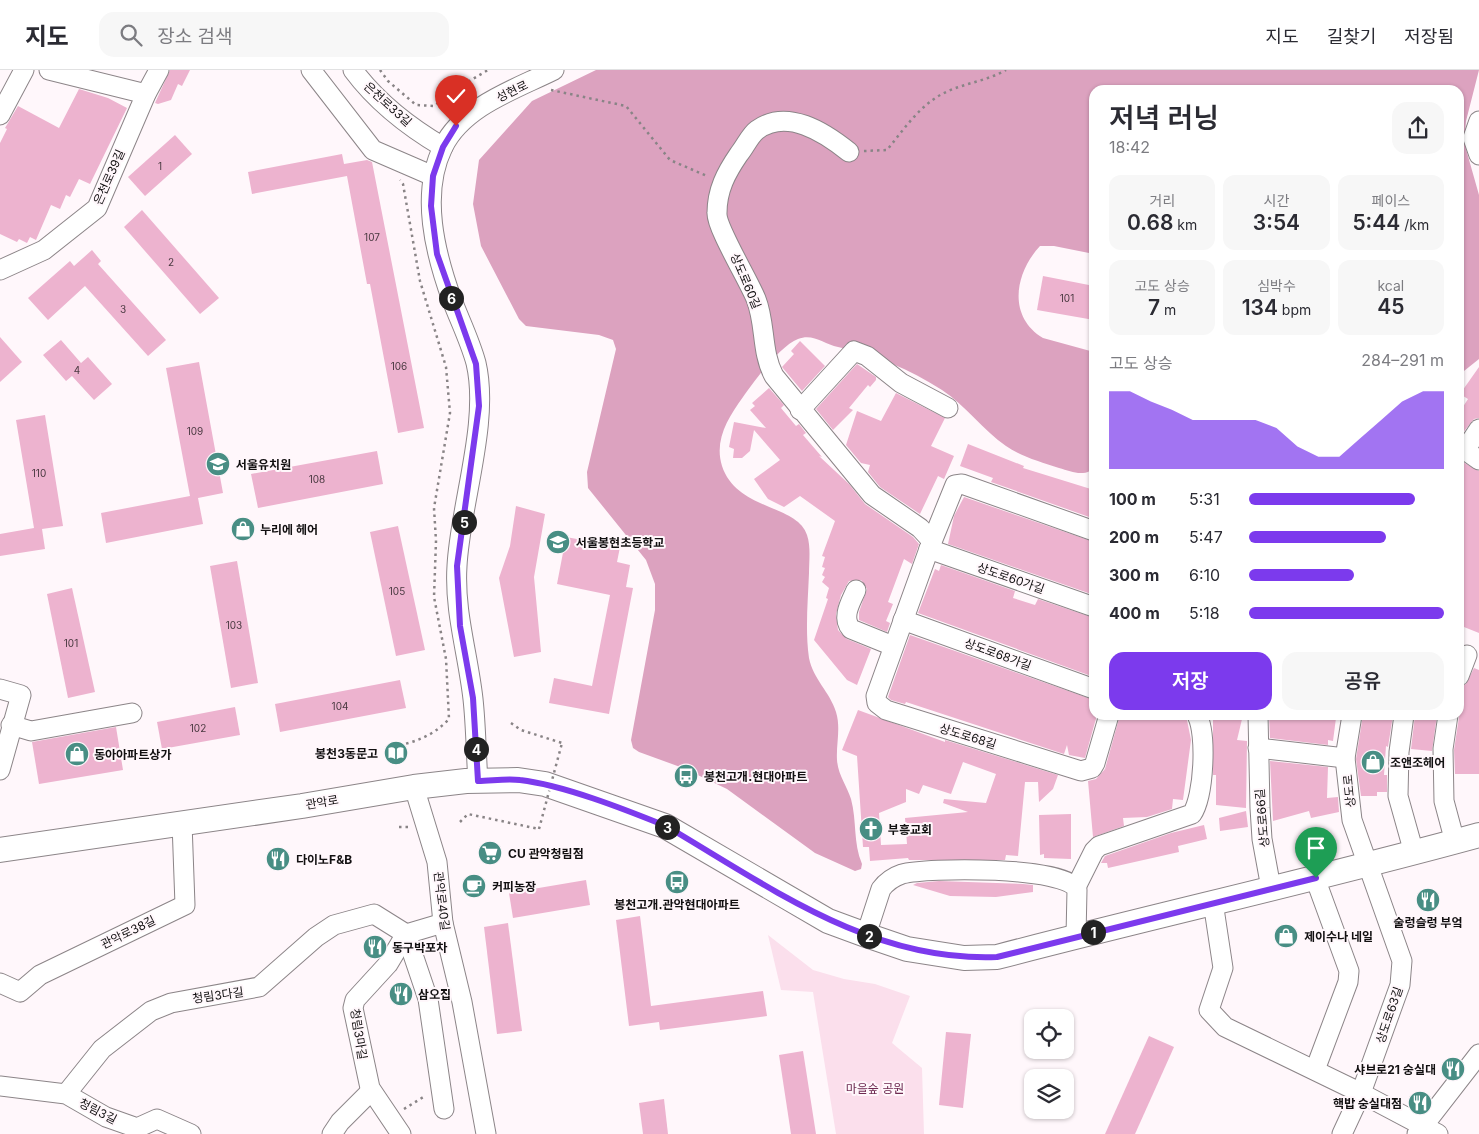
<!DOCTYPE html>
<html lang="ko">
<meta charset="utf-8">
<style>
:root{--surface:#fff;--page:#f7f7f7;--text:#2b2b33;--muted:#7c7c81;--line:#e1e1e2;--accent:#7c3aed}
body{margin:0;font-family:Inter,"Noto Sans KR",sans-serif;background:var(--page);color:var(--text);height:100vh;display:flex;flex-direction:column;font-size:19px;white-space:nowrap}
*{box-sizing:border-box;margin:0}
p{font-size:16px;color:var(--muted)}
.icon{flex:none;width:28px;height:28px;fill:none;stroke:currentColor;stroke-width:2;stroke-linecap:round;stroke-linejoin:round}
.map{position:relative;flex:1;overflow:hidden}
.side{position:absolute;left:1089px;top:15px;width:375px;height:635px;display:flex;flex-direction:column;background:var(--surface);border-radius:15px;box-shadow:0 1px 4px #0004}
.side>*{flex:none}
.buttons{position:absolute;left:1024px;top:939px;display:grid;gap:10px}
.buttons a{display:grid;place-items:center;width:50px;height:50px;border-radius:10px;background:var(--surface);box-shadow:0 1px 4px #0004;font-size:25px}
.pin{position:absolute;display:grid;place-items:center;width:42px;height:42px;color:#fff;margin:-51px -21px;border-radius:50% 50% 50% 0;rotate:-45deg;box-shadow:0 0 5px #0007}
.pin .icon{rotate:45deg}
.km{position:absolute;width:25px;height:25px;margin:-12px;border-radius:50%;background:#222;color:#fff;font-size:14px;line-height:25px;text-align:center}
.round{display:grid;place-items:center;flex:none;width:52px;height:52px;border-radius:15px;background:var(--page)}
.headline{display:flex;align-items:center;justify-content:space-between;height:85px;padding:0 20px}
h1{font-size:28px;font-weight:600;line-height:38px}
.stats{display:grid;grid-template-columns:repeat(3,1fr);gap:8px;height:85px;padding:5px 20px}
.stats div{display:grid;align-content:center;border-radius:12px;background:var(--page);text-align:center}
.stats b{font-size:21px;font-weight:600}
.stats small{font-size:14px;font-weight:400}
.stats p{font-size:14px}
.chart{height:140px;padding:10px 20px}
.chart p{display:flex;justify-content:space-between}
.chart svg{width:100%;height:90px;margin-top:5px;fill:var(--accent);opacity:.7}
.primary-button{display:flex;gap:10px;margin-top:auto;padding:10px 20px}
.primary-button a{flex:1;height:58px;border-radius:15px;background:var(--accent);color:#fff;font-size:20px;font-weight:600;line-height:58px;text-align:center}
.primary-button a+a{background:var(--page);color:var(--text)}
ul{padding:0 20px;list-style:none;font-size:16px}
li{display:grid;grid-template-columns:80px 60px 1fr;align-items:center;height:38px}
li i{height:12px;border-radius:6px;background:var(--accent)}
header{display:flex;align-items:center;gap:30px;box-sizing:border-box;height:70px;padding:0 25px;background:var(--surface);border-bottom:1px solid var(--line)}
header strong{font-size:24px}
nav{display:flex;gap:28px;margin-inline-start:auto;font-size:18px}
.search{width:350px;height:45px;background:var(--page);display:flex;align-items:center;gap:12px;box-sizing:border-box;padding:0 18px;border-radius:15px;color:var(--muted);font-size:19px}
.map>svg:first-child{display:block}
.green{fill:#fbdfec}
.forest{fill:#dca2bf}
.building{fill:#edb3cf;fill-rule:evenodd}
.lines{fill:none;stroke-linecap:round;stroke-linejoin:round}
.minor-casing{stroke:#8c8588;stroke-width:21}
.major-casing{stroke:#8c8588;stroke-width:26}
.path{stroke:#898486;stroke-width:2.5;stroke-dasharray:2.5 4;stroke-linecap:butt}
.minor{stroke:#fff;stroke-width:19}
.major{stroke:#fff;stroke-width:24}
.path-bridge{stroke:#898486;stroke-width:2.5;stroke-dasharray:2.5 4;stroke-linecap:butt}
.route-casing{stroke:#fff;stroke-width:10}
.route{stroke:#7c3aed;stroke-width:6}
.labels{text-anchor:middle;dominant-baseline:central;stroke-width:4;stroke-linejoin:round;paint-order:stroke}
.number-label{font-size:10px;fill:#493940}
.street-label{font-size:12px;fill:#121011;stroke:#fff7fb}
.poi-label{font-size:12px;font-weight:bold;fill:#121011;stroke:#fff7fb;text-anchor:start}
.park-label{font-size:12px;fill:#6e2a51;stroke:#fff7fb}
</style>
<header>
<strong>지도</strong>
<div class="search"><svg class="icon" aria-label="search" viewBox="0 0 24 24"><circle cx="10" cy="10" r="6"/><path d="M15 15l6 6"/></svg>장소 검색</div>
<nav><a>지도</a><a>길찾기</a><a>저장됨</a></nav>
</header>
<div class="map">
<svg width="1479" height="1064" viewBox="0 0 1479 1064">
<rect width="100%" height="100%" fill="#fff7fb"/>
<path class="green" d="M768,865L813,900L844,909L875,914L910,926L892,973L922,998L924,1064H836L813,922L781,920Z"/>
<path class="forest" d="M596,0H1479L1466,51L1464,72L1479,125V289L1459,305V20H1094V184L1054,176H1040C1015,203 1007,246 1043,268L1094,282V394L1090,401C1080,406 1070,401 1059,398C1041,392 1022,387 1006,376C983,360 966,336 942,320C909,299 876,285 838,277C824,274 813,263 798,269C780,276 754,311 743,327C728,348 714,370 722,396C737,441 797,434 807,465C811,477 809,491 809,503C808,530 805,560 809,588C813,609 830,622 836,642C841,658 836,674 837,690C838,705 847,716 851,729C857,751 853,773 862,794L861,799L855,801L815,783L727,719L683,698L639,682L633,678L631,670L655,540V514L646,490L588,418L587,402L616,279L613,270L599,265L526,256L519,249L481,176L473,134L479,90L532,31Z"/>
<g class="building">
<path d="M170,0H190L182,16L178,14L171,30L158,34L155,33Z"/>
<path d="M79,19L108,28L127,38L90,114L79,109L70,127L66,125L60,139L51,135L36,170L30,167L27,173L19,169L17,172L0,164V73L7,59L5,58L18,36L59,58Z"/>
<path d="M175,65L192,84L145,126L128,107Z"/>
<path d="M342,84L344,94L367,90L372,92L424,358L398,363L370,214H367L347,106L252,124L248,102Z"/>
<path d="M142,140L219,228L200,244L124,157Z"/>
<path d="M92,180L101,191L98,194L166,270L148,286L85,216L48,250L28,228L70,191L74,196Z"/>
<path d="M1043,206L1094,216V250L1037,240Z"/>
<path d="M0,267L22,292L0,312Z"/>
<path d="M61,270L81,293L88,287L112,314L94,330L72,306L66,311L43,285Z"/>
<path d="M800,271L825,296L802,321L782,297L794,284L791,281Z"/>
<path d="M199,292L223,423L198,428L203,454L106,473L101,443L190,426L166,298Z"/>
<path d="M857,294L876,307V310L870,317L868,315L849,338L853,340L833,360L816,339Z"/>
<path d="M1479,297V348L1474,349L1461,365H1459V343L1468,329L1460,324Z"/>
<path d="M769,318L784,335L781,338L796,356L799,354L806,363L803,365L822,387L819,386L849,414L865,434L913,467L919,474L912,494L904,489L888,532L893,534L886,551L890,553L887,562L859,550V542L867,519L861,510L849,511L841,525L836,544L838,560L847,569L871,579L857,615L847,610L814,570L828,529L826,528L829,518L822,512L825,507L822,505L825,498L822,497L825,487L822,486L835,451L800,426L784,437L768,429L754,409L780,390L754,360L750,381L742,388H733L734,379L729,377L734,352L766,358L750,340L755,336L752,333Z"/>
<path d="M896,323L945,348L931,376L954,386L944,409L938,406L920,444L880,417L868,402L870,395L861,393L846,375L857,341L881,351Z"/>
<path d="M45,345L63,456L42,459L45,479L0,486V464L34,458L16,350Z"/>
<path d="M968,374L1024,396L1023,398L1094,420L1092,448L991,412L993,408L960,396Z"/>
<path d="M377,381L383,414L258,438L251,404Z"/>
<path d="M1459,390L1479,401V563L1459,555Z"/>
<path d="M964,427L1094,472V525L948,474L954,446Z"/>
<path d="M516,436L545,444L534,507L541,582L514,587L499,508L510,476Z"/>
<path d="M398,456L425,580L396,586L370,462Z"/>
<path d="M566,467L620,477L617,492L630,495L626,517L633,518L609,644L549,633L554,608L592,616L610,525L557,514Z"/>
<path d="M237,491L258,613L231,618L210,496Z"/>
<path d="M941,495L1015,521L1013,528L1035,535L1038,529L1094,548V607L918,543L935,499L939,501Z"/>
<path d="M72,518L95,622L68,628L47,524Z"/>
<path d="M910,565L1094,630V645H1097L1085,688L1069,685L1067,675L1064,684L906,632L905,634L891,630L888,627Z"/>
<path d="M1474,598L1479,600V704H1455L1454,680L1459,647V617L1466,614Z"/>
<path d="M400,610L406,638L280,662L275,634Z"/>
<path d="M235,637L240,665L162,679L157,652Z"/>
<path d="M858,640L945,672V670L1058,705L1053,719L1039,732L1038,712H1025L1018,786L1006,785L1005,790H909L908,788L870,791L869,777H863L857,686L842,680ZM963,692L996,704L986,733L944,729L943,733L968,742L905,748L907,774L881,775L879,743L906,732V719L919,724L923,715L951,724Z"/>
<path d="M1120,645H1186L1191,670L1183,730L1173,729L1172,739L1147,747L1123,748L1124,756L1093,767L1088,711L1096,709L1105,699Z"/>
<path d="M1213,645H1243L1237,670L1247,671L1246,738L1216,735V705H1213Z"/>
<path d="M1269,645L1336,648L1333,671L1328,670V675L1270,668Z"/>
<path d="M1363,645H1393L1388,677L1386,676L1384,705H1387V722H1377V726H1361L1356,689Z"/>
<path d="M1415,645H1437L1432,681L1411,679Z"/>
<path d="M116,657L123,700L39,714L32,672Z"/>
<path d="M1270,691L1328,697L1327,728L1338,727L1339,742L1311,748L1309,741L1273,751Z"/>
<path d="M1246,741L1248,757L1220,761L1219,748Z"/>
<path d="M1071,744V789L1044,788V784L1040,785L1039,745Z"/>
<path d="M1204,755L1207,769L1178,776L1179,782L1108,798L1107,793H1101L1105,786L1171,763Z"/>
<path d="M586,810L590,835L513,848L509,823Z"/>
<path d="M939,811L1023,814L1033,815V822L996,827L950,826L913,815L917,813Z"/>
<path d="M640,846L651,936L763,921L767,946L660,960L659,952L629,956L616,850Z"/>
<path d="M508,853L522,961L497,964L484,857Z"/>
<path d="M946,962L971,964L963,1038L939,1035Z"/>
<path d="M1149,966L1174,977L1135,1064H1105Z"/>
<path d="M803,981L816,1064H791L779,985Z"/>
<path d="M664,1029L668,1064H643L639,1033Z"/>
</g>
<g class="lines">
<g class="minor-casing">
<g id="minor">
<path d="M49,0L146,24"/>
<path d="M311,0L373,80L433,106"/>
<path d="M353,0C376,31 409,57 443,77"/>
<path d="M0,45L24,0"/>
<path d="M1479,51L1473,68L1479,85"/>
<path d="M849,82C824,62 787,38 757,60C750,65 745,77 739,84C726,103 717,120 717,143C716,157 749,211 756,229C766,254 761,282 774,306L872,425L920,458L932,471"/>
<path d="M0,200L44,180L97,138L146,24L159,0"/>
<path d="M800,340L854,281L867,286L901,313L948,338"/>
<path d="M1459,376L1479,390"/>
<path d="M1465,380L1479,359"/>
<path d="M1094,461L962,414L955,415L929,479L876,626L877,633L886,640L1081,701L1092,698L1095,693L1109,645"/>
<path d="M929,479L1094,537"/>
<path d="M856,520C851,532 841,547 851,559L893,576"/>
<path d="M903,550L1094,619"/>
<path d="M1459,606L1467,585"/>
<path d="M0,619L21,625L0,700"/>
<path d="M1258,645L1260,738L1262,769L1271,818"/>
<path d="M1404,645L1399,682L1398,726L1414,783"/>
<path d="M1448,645L1443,679L1444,731L1455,772"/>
<path d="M11,655L31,661L132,643"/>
<path d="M1258,678L1345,688"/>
<path d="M478,711C476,684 476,656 473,629C468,584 454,541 457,496C460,435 490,352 476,293C470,271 460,251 452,230C435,183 420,124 443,77C463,36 516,19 554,0"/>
<path d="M414,717L437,792L443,853L462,932L486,1064"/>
<path d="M1076,817L1094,781L1099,776L1192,744C1204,726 1207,664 1197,645"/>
<path d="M1213,832L1223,898L1209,940L1225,957L1355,1020L1438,1064"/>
<path d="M866,865L881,819C887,811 893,807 902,804C926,797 1069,796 1077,820L1076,866"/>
<path d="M0,913L20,922L40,905L185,835L182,753"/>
<path d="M1315,1000L1348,912L1349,901L1315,808"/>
<path d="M0,1016L66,1024L106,1047L137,1058L157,1049L191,1064"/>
<path d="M66,1024L102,979L151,941L171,933L259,917L316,867L334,855L374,844L406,864L428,929L444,1039"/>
<path d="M332,1064L340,1052L371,1021"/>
<path d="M401,1064L370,1018L353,938L355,930L388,894L406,864L443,853"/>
<path d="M1342,1064L1361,1023L1400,915L1402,891L1352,750L1345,688L1352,645"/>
<path d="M1417,1064L1479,984"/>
</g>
</g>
<g class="major-casing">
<path id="major" d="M0,780L302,736L414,717L466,711L518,710L545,714L665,756L828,851L866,865L907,879L964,888L997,887C1157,845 1319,809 1479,765"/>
</g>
<g class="path">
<path d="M380,0L388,11L416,35L434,36L461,16L488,0"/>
<path d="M551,20L626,36L670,90L707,106"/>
<path d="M864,81L887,80C904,59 920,35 944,23C964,13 987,11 1006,0"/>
<path d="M511,653L521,660L562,673"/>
<path d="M387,678C412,673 431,668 449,649L446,589L434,527L436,471L434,438L450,343L446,297L420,211L403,114L400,110"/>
<path d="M460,752L468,744L539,759"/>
<path d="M399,757H409"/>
<path d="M404,1039L425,1026"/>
</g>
<use href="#minor" class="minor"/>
<use href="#major" class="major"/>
<path class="path-bridge" d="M539,759L562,673"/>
</g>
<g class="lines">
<g class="route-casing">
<path id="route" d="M456,56L443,77L433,106L431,136L437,184L476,294L479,336L457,496L460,556L473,628L478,711C491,711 506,708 520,710C563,715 624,739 666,756C770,817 870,892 997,887L1316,808"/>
</g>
<use href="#route" class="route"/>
</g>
<defs>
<g id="school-disc" transform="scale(1.25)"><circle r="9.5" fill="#488e84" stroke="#fff7fb"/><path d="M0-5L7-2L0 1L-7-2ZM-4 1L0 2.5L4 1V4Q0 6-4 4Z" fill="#fff"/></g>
<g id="shop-disc" transform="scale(1.25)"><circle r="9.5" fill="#488e84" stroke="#fff7fb"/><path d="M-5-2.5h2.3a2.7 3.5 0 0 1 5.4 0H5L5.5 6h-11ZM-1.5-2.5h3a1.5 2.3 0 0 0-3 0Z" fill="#fff"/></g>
<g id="library-disc" transform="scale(1.25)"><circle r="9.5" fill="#488e84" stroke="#fff7fb"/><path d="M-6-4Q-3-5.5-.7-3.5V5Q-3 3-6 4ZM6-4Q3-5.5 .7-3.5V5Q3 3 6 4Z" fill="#fff"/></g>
<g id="bus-disc" transform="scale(1.25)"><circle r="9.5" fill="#488e84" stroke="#fff7fb"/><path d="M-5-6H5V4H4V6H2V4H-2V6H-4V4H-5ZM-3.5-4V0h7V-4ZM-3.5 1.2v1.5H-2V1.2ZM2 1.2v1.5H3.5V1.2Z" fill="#fff"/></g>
<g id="church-disc" transform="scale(1.25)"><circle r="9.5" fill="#488e84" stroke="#fff7fb"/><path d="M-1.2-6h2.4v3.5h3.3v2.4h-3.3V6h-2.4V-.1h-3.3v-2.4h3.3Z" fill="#fff"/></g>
<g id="supermarket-disc" transform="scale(1.25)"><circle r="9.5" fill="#488e84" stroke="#fff7fb"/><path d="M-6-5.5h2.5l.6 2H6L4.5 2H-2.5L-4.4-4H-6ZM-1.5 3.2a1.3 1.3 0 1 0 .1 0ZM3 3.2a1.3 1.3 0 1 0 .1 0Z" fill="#fff"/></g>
<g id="restaurant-disc" transform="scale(1.25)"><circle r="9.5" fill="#488e84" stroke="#fff7fb"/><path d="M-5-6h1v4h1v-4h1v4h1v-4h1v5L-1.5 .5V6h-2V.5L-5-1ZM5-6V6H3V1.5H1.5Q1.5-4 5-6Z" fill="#fff"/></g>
<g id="cafe-disc" transform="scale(1.25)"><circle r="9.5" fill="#488e84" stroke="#fff7fb"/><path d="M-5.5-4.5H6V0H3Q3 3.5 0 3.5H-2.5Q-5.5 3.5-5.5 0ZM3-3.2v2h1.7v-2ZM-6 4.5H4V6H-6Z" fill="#fff"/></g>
</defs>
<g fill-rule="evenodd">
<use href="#school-disc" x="218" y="394"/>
<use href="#shop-disc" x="243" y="459"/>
<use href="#school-disc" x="558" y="472"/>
<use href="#library-disc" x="396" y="683"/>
<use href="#shop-disc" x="77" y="684"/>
<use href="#shop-disc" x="1373" y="692"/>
<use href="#bus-disc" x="686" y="706"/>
<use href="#church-disc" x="871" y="759"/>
<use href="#supermarket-disc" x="490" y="783"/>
<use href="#restaurant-disc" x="278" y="789"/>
<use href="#bus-disc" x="677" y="812"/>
<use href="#cafe-disc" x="474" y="816"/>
<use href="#restaurant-disc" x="1428" y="830"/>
<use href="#shop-disc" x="1286" y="866"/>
<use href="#restaurant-disc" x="375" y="877"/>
<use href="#restaurant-disc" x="401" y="924"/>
<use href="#restaurant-disc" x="1453" y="999"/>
<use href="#restaurant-disc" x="1420" y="1033"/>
</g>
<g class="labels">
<g class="number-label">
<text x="160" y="96">1</text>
<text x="372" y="167">107</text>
<text x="171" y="192">2</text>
<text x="1067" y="228">101</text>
<text x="123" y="239">3</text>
<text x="399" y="296">106</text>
<text x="77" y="300">4</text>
<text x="195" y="361">109</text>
<text x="39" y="403">110</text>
<text x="317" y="409">108</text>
<text x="397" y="521">105</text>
<text x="234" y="555">103</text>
<text x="71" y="573">101</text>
<text x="340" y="636">104</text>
<text x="198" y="658">102</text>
</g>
<g class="street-label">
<text transform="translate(512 21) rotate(-26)">성현로</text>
<text transform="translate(388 34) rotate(42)">은천로33길</text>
<text transform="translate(109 107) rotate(-66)">은천로39길</text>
<text transform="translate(746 211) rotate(67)">상도로60길</text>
<text transform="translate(1011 508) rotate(19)">상도로60가길</text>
<text transform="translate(998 584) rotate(20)">상도로68가길</text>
<text transform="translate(968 666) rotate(17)">상도로68길</text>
<text transform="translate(1349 721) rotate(-96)">상도로</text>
<text transform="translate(322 732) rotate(-10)">관악로</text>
<text transform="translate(1262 748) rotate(-95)">상도로66길</text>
<text transform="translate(442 831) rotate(83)">관악로40길</text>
<text transform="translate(128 862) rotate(-26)">관악로38길</text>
<text transform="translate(218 925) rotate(-8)">청림3다길</text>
<text transform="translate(1389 945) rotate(-71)">상도로63길</text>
<text transform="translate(359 964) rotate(81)">청림3마길</text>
<text transform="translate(98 1041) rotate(27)">청림3길</text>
</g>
<g class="poi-label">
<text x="236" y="394">서울유치원</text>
<text x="260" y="459">누리에 헤어</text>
<text x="576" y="472">서울봉현초등학교</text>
<text x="378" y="683" text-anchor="end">봉천3동문고</text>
<text x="94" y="684">동아아파트상가</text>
<text x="1390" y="692">조앤조헤어</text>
<text x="704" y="706">봉천고개.현대아파트</text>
<text x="888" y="759">부흥교회</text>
<text x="508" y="783">CU 관악청림점</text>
<text x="296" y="789">다이노F&amp;B</text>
<text x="492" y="816">커피농장</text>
<text x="677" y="834" text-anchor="middle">봉천고개.관악현대아파트</text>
<text x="1428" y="852" text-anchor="middle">술렁슬렁 부엌</text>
<text x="1304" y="866">제이수나 네일</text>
<text x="392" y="877">동구박포차</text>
<text x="418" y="924">삼오집</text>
<text x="1436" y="999" text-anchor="end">샤브로21 숭실대</text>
<text x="1402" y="1033" text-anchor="end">핵밥 숭실대점</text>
</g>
<g class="park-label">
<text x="875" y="1018">마을숲 공원</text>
</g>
</g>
</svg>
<div class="buttons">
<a><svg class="icon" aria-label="locate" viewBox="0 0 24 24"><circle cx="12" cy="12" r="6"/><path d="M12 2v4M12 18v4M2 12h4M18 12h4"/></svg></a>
<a><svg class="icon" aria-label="layers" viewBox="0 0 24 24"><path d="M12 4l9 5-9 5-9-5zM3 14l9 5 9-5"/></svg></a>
</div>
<div class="pin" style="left:1316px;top:808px;background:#1e9e55"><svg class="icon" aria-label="arrive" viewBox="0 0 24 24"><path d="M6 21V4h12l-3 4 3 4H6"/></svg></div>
<div class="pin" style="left:456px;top:56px;background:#d93025"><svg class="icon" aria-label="check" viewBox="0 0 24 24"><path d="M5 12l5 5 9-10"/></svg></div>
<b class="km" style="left:1093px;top:862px">1</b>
<b class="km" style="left:869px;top:866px">2</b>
<b class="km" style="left:667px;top:757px">3</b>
<b class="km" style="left:476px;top:679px">4</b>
<b class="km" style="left:464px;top:452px">5</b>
<b class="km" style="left:451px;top:228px">6</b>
<section class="side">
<div class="headline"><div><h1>저녁 러닝</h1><p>18:42</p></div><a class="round"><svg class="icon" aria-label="share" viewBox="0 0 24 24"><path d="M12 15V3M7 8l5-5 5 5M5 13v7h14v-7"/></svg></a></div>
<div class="stats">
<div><p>거리</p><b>0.68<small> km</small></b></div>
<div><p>시간</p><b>3:54</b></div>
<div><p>페이스</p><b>5:44<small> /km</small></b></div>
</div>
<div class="stats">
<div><p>고도 상승</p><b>7<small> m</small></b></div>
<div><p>심박수</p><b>134<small> bpm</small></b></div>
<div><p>kcal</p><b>45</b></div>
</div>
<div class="chart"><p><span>고도 상승</span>284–291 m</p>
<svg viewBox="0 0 160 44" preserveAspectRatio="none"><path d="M0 44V6L10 6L20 11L30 15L40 20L50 20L60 20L70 20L80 24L90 33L100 38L110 38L120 29L130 20L140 11L150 6L160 6V44z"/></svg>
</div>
<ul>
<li><b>100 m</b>5:31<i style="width:85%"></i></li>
<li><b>200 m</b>5:47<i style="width:70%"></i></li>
<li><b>300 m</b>6:10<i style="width:54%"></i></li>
<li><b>400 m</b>5:18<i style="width:100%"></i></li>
</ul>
<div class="primary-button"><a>저장</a><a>공유</a></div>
</section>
</div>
